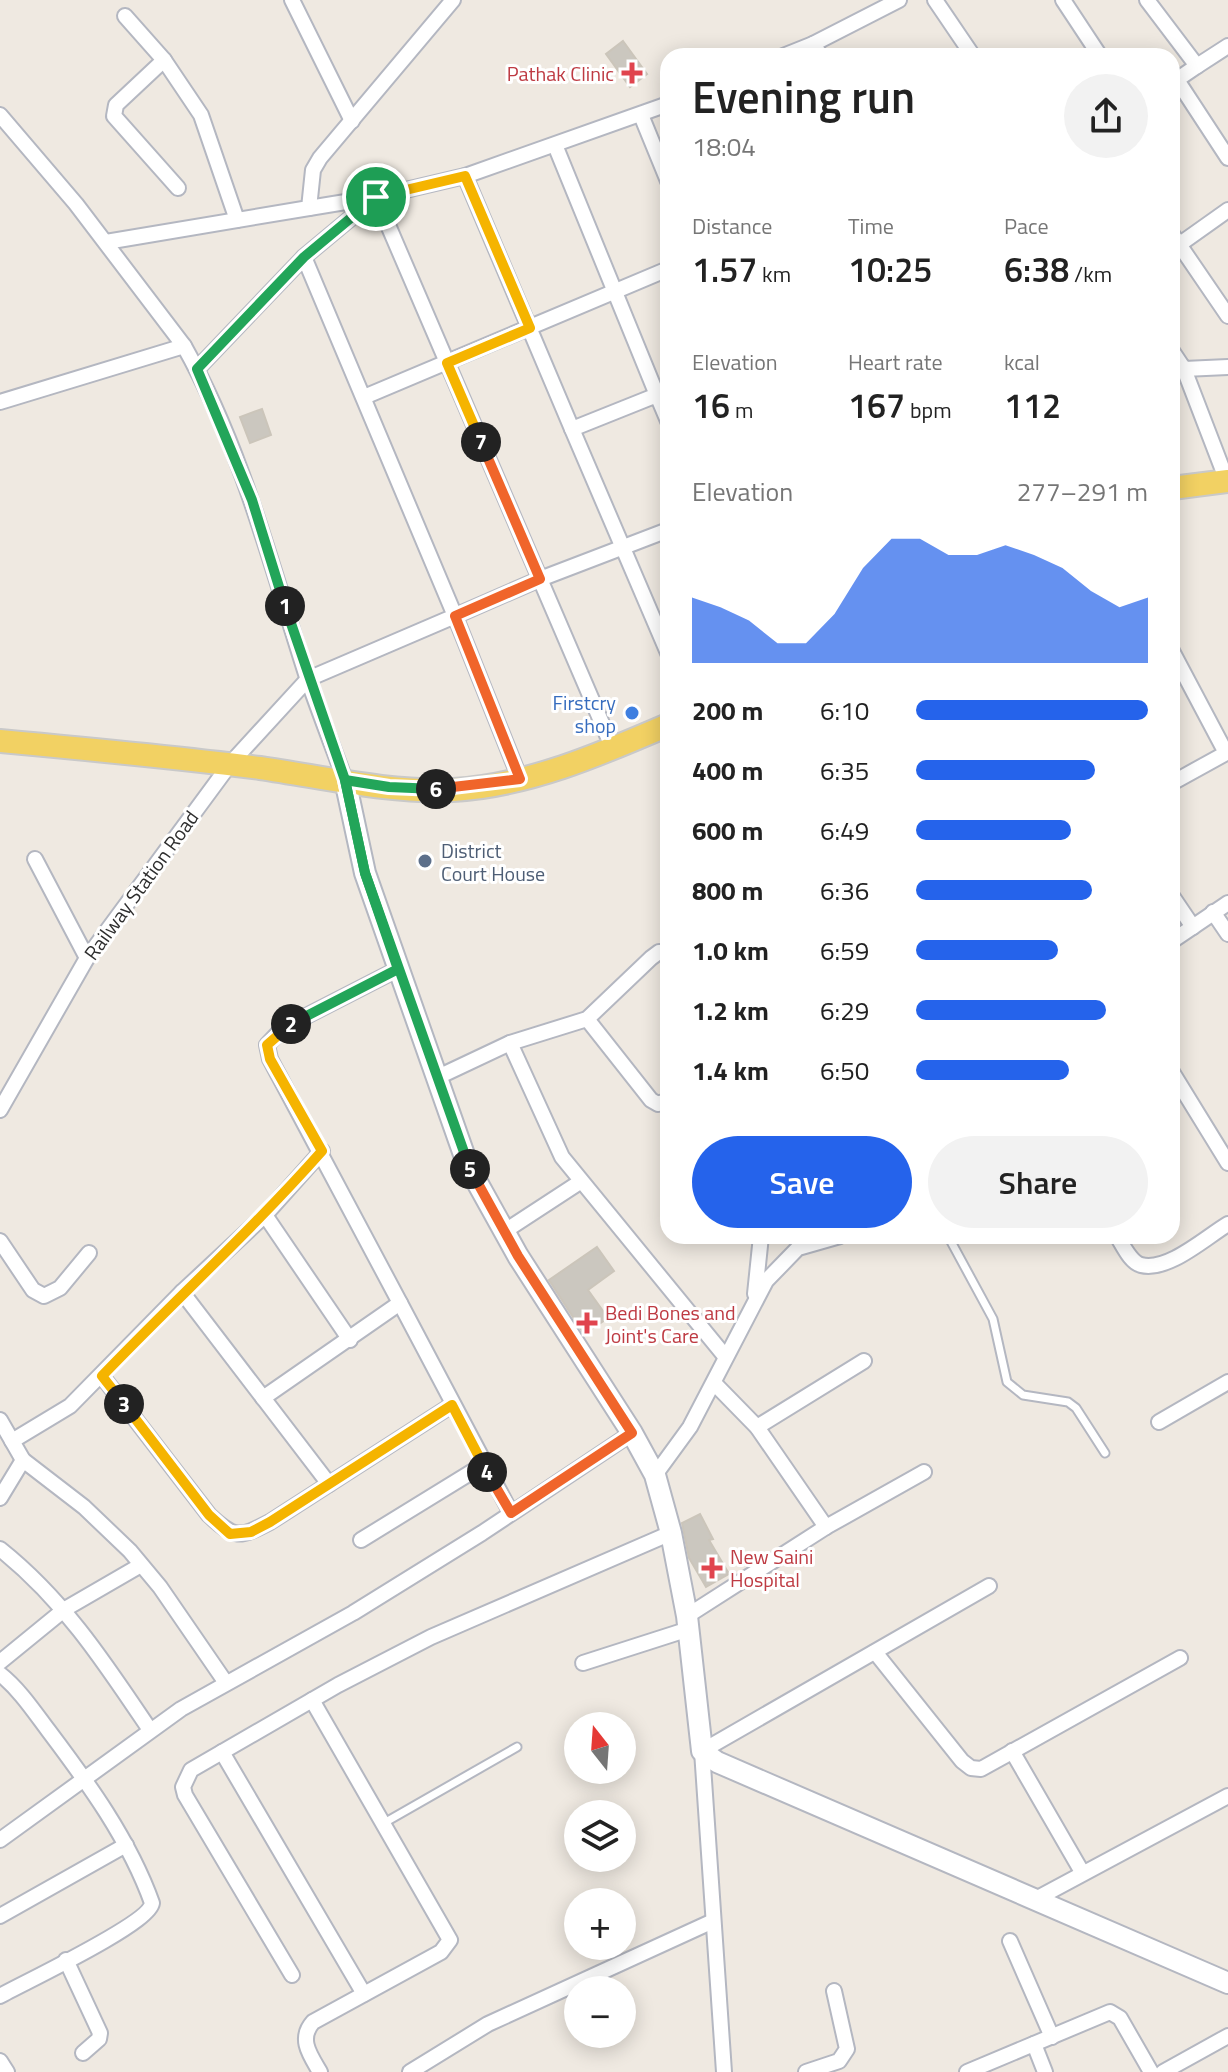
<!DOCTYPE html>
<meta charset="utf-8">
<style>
:root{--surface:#fff;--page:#f2f2f2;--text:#222;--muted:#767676;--accent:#2563eb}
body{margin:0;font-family:"Titillium Web",sans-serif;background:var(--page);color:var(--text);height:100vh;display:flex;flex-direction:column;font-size:30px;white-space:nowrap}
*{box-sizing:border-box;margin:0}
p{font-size:26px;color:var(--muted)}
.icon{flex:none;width:44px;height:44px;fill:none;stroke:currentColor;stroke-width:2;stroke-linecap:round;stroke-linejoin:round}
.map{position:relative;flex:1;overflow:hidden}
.drawer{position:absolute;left:660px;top:48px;width:520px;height:1196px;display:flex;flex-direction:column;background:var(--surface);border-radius:24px;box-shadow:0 4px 20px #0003}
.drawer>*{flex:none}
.needle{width:52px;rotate:343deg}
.tools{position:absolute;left:564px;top:1712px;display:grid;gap:16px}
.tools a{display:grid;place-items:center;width:72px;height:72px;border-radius:50%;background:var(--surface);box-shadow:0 4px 20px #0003;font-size:40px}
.pin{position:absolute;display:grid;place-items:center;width:68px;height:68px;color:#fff;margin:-34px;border:4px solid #fff;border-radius:50%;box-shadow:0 2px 8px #0007}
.km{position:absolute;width:40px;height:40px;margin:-20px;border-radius:50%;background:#222;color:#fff;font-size:22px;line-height:40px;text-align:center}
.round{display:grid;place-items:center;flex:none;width:84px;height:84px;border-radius:42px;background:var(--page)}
.overview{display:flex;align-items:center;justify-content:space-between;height:136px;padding:0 32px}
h1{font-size:44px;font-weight:600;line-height:60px}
.metrics{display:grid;grid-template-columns:repeat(3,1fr);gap:12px;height:136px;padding:8px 32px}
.metrics div{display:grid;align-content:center}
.metrics b{font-size:34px;font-weight:600}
.metrics small{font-size:22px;font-weight:400}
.metrics p{font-size:22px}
.chart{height:224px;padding:16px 32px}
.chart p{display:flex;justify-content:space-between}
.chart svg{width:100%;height:144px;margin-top:8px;fill:var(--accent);opacity:.7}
.cta{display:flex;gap:16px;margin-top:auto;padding:16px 32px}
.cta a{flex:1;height:92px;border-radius:48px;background:var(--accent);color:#fff;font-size:32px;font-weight:600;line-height:92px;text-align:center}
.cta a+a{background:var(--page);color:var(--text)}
ul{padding:0 32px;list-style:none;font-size:26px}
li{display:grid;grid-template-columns:128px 96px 1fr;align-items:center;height:60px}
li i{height:20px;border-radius:10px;background:var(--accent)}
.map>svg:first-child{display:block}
.building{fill:#cbc7bf;stroke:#cbc5ba;stroke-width:2}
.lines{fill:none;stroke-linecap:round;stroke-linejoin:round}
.lane-casing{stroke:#b4b7c1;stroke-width:11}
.street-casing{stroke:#b4b7c1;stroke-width:18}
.secondary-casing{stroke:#b4b7c1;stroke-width:24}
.primary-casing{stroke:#c9c9c9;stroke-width:26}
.lane{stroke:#fff;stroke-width:7}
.street{stroke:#fff;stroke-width:14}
.secondary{stroke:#fff;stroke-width:20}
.primary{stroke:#f2d163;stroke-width:22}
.split-1-casing{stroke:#fff;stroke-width:16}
.split-2-casing{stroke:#fff;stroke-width:16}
.split-3-casing{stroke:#fff;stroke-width:16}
.split-4-casing{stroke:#fff;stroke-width:16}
.split-5-casing{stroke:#fff;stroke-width:16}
.split-6-casing{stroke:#fff;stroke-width:16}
.split-7-casing{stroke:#fff;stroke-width:16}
.split-8-casing{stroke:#fff;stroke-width:16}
.split-1{stroke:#22a559;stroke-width:10}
.split-2{stroke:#22a559;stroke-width:10}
.split-3{stroke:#f5b400;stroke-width:10}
.split-4{stroke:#f5b400;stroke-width:10}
.split-5{stroke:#f0652b;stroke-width:10}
.split-6{stroke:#22a559;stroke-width:10}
.split-7{stroke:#f0652b;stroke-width:10}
.split-8{stroke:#f5b400;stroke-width:10}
.health-dot{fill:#e0444e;stroke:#fff;stroke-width:3}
.shop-dot{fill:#3f7fe0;stroke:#fff;stroke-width:3}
.service-dot{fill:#5c6f8a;stroke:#fff;stroke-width:3}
.labels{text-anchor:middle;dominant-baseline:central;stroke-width:6;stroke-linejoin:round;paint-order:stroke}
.health-label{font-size:20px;fill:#be3a42;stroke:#fff;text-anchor:start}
.shop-label{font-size:20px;fill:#366cbe;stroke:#fff;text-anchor:end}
.service-label{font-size:20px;fill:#4e5e75;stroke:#fff;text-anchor:start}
.street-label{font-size:20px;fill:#2e2e2e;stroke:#fff}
</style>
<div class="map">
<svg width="1228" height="2072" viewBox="0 0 1228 2072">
<rect width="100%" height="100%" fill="#efe9e1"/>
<g class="building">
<path d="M623,41L647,74L630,87L606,54Z"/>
<path d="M262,409L271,435L250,443L240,417Z"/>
<path d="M597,1247L614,1271L588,1290L608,1318L584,1334L549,1280Z"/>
<path d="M700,1514L713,1539L709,1540L729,1574L706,1587L689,1558L682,1523Z"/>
</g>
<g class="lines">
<g class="lane-casing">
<g id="lane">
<path d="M948,1236L993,1319L1007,1382L1023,1395L1068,1402L1076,1408L1105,1453"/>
<path d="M384,1823L517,1747"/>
</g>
</g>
<g class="street-casing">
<g id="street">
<path d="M292,0L352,121"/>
<path d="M935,0L973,56"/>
<path d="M1063,0L1100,56"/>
<path d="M1147,0L1197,66L1172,83"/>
<path d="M125,16L164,60L201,115L237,220"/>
<path d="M813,44L899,0"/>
<path d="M783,56L813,44L821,56"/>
<path d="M164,60L116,105L114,116L178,188"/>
<path d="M1197,66L1228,46"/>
<path d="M1177,80L1228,158"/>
<path d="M0,115L76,204L184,346C242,449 271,565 307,677C319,711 332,745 345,780"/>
<path d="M641,115L668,181"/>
<path d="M555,145L657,395L668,391"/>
<path d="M465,176L572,429"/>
<path d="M309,208L376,197L613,749"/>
<path d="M1172,234L1228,316"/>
<path d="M106,242L309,208L313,170L320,158L453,0"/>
<path d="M1173,249L1228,210"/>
<path d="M1172,351L1184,369L1228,367"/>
<path d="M197,369L304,257"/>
<path d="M1184,369L1227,481"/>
<path d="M364,397L668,269"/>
<path d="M0,402L184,346"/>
<path d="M668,421L657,395L572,429L668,653"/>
<path d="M1172,651L1226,753"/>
<path d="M520,779L455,616L540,579L668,530"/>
<path d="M1172,783L1228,752"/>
<path d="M35,859L87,958"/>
<path d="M1172,896L1193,927"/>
<path d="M1213,912L1228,934"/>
<path d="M1172,941L1228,903"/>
<path d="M587,1019L651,1100L658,1104L668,1100"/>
<path d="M510,1043L562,1157L724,1355"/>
<path d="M1172,1072L1228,1163"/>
<path d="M438,1077L510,1043L587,1019L651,958L659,952H668"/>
<path d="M0,1110L87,958L230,764L308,679L455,616L304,257L376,197L465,176L668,104"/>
<path d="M265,1215L350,1340"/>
<path d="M505,1231L580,1182"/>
<path d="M1117,1236C1123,1245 1130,1262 1141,1265C1168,1272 1206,1237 1228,1224"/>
<path d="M0,1241L33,1290L44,1296L60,1288L89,1253"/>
<path d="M182,1292L329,1484"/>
<path d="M755,1294L761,1236"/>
<path d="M400,1303L511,1513"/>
<path d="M102,1376L209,1515C235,1539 239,1538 270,1522L452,1405"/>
<path d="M714,1383L757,1427L826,1527"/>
<path d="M263,1398L400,1303L270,1059L267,1045L283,1028L398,969"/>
<path d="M0,1420L23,1460L84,1507L130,1551L160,1587L226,1683"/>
<path d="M1159,1422L1228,1382"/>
<path d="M757,1427L864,1361"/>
<path d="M12,1441L70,1406L182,1292L265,1215L322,1151"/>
<path d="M655,1475L690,1427L766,1281L798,1248L840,1236"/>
<path d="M0,1498L23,1460"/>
<path d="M361,1540L483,1465"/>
<path d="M0,1549C64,1600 105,1663 150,1730"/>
<path d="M687,1616L826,1527L924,1472"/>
<path d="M875,1652L962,1761L971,1768L981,1769L1180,1658"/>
<path d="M0,1662L65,1609L141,1565"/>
<path d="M583,1663L689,1629"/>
<path d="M0,1674C19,1689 33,1710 48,1730C88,1783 129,1839 152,1903C149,1924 25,1982 0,1996"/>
<path d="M312,1700L450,1940L441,1952L313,2022C298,2039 310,2055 320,2072"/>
<path d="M1012,1751L1082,1872"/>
<path d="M222,1752L364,1994"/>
<path d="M0,1840L181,1709L353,1613L482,1533L632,1433"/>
<path d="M1034,1900L1228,1796"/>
<path d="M0,1916L126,1845"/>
<path d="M1010,1941L1052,2037"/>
<path d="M66,1960L100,2033L99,2039L83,2053"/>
<path d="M292,1975L185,1795L183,1787L191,1770L338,1685L431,1637L671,1533"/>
<path d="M1034,2044L1045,2072"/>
<path d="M0,2061L7,2072"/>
<path d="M410,2072L488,2024L711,1922"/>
<path d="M724,2072L702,1751L989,1586"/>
<path d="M806,2072L839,2061L847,2049L834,1991"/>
<path d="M967,2072L1110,2012L1120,2018L1151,2072"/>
<path d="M1163,2072L1228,2036"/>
</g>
</g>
<g class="secondary-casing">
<path id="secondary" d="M345,780L365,873L468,1166L518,1256L632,1433L655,1475L671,1533L687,1616L702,1751L717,1762L1228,1983"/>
</g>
<g class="primary-casing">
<g id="primary">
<path d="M1172,488L1228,481"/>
<path d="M0,741C87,749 174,757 260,768C323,777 389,793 453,790C527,786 601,754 668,725"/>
</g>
</g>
<use href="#lane" class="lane"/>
<use href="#street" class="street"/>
<use href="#secondary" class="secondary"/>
<use href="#primary" class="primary"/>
</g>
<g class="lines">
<g class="split-1-casing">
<path id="split-1" d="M285,606L252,500L197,369L304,257L376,197"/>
</g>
<g class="split-2-casing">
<path id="split-2" d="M285,606L345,780L365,873L398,969L291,1024"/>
</g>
<g class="split-3-casing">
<path id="split-3" d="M124,1404L102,1376C175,1300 252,1230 322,1151L270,1059L267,1045L291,1024"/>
</g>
<g class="split-4-casing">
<path id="split-4" d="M124,1404L209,1515L230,1534L251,1532L270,1522L452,1405L487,1472"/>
</g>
<g class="split-5-casing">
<path id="split-5" d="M470,1169L518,1256L632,1433L511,1513L487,1472"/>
</g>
<g class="split-6-casing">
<path id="split-6" d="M436,789L389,787L345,780L365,873L470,1169"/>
</g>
<g class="split-7-casing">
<path id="split-7" d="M436,789L520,779L455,616L540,579L481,442"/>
</g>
<g class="split-8-casing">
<path id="split-8" d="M376,197L465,176L530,328L447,363L481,442"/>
</g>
<use href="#split-1" class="split-1"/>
<use href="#split-2" class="split-2"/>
<use href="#split-3" class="split-3"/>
<use href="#split-4" class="split-4"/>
<use href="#split-5" class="split-5"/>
<use href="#split-6" class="split-6"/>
<use href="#split-7" class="split-7"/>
<use href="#split-8" class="split-8"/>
</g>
<g class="health-dot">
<path d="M628 61h8v8h8v8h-8v8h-8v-8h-8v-8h8z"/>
<path d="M583 1311h8v8h8v8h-8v8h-8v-8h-8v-8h8z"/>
<path d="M708 1556h8v8h8v8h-8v8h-8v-8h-8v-8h8z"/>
</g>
<circle class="shop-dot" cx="632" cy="713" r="8"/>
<circle class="service-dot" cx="425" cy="861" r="8"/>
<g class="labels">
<g class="health-label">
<text x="614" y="73" text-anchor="end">Pathak Clinic</text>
<text x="605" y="1312">Bedi Bones and<tspan x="605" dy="23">Joint's Care</tspan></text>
<text x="730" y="1556">New Saini<tspan x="730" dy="23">Hospital</tspan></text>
</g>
<g class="shop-label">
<text x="616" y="702">Firstcry<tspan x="616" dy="23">shop</tspan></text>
</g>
<g class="service-label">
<text x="441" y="850">District<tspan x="441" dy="23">Court House</tspan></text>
</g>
<g class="street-label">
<text transform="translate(141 885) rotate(-54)">Railway Station Road</text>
</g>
</g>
</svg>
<div class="tools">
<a><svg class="needle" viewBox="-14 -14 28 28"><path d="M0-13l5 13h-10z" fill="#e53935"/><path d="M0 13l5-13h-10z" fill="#767676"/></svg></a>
<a><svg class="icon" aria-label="layers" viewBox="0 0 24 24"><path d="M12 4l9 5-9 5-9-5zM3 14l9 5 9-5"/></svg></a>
<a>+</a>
<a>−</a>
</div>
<div class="pin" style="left:376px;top:197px;background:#1e9e55"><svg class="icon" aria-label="arrive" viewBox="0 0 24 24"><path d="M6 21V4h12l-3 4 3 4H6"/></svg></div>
<b class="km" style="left:285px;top:606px">1</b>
<b class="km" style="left:291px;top:1024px">2</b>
<b class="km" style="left:124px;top:1404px">3</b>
<b class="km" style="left:487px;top:1472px">4</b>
<b class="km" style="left:470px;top:1169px">5</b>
<b class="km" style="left:436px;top:789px">6</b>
<b class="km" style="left:481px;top:442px">7</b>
<section class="drawer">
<div class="overview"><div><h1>Evening run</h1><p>18:04</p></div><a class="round"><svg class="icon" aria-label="share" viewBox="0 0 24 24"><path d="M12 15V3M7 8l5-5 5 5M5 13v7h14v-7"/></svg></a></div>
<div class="metrics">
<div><p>Distance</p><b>1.57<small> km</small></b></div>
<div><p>Time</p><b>10:25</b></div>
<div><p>Pace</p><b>6:38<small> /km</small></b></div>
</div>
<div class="metrics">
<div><p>Elevation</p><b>16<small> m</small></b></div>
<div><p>Heart rate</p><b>167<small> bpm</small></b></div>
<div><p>kcal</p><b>112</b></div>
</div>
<div class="chart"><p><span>Elevation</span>277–291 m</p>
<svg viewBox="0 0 160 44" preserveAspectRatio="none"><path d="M0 44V24L10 27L20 31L30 38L40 38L50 29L60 15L70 6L80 6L90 11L100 11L110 8L120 11L130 15L140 22L150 27L160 24V44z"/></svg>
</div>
<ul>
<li><b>200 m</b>6:10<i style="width:100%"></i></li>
<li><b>400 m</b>6:35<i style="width:77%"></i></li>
<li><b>600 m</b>6:49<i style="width:67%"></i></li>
<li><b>800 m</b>6:36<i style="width:76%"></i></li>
<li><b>1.0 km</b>6:59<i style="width:61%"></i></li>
<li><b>1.2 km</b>6:29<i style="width:82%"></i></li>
<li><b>1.4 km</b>6:50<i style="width:66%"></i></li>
</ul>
<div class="cta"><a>Save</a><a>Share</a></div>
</section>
</div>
